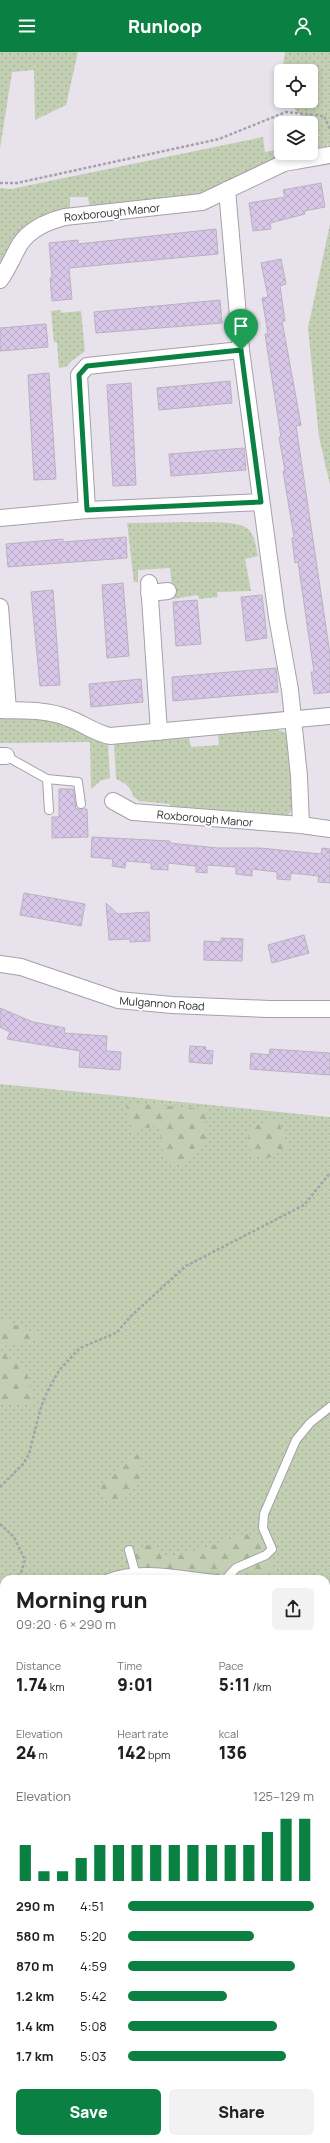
<!DOCTYPE html>
<meta charset="utf-8">
<style>
:root{--surface:#fff;--page:#f2f2f2;--text:#202124;--muted:#757577;--accent:#0b8043}
body{margin:0;font-family:Manrope,sans-serif;background:var(--page);color:var(--text);height:100vh;display:flex;flex-direction:column;font-size:15px;white-space:nowrap}
*{box-sizing:border-box;margin:0}
p{font-size:13px;color:var(--muted)}
.icon{flex:none;width:22px;height:22px;fill:none;stroke:currentColor;stroke-width:2;stroke-linecap:round;stroke-linejoin:round}
.map{position:relative;flex:1;overflow:hidden}
.sheet{position:absolute;left:0px;top:1523px;width:330px;height:568px;display:flex;flex-direction:column;background:var(--surface);border-radius:12px 12px 0 0;box-shadow:0 2px 6px #0003}
.sheet>*{flex:none}
.controls{position:absolute;left:274px;top:12px;display:grid;gap:8px}
.controls a{display:grid;place-items:center;width:44px;height:44px;border-radius:6px;background:var(--surface);box-shadow:0 2px 6px #0003;font-size:20px}
.pin{position:absolute;display:grid;place-items:center;width:34px;height:34px;color:#fff;margin:-41px -17px;border-radius:50% 50% 50% 0;rotate:-45deg;box-shadow:0 0 4px #0007}
.pin .icon{rotate:45deg}
.round{display:grid;place-items:center;flex:none;width:42px;height:42px;border-radius:6px;background:var(--page)}
.headline{display:flex;align-items:center;justify-content:space-between;height:68px;padding:0 16px}
h1{font-size:22px;font-weight:800;line-height:30px}
.metrics{display:grid;grid-template-columns:repeat(3,1fr);gap:6px;height:68px;padding:4px 16px}
.metrics div{display:grid;align-content:center}
.metrics b{font-size:17px;font-weight:800}
.metrics small{font-size:11px;font-weight:400}
.metrics p{font-size:11px}
.chart{height:112px;padding:8px 16px}
.chart p{display:flex;justify-content:space-between}
.chart svg{width:100%;height:72px;margin-top:4px;stroke:var(--accent);stroke-width:6}
.cta{display:flex;gap:8px;margin-top:auto;padding:8px 16px}
.cta a{flex:1;height:46px;border-radius:6px;background:var(--accent);color:#fff;font-size:16px;font-weight:800;line-height:46px;text-align:center}
.cta a+a{background:var(--page);color:var(--text)}
ul{padding:0 16px;list-style:none;font-size:13px}
li{display:grid;grid-template-columns:64px 48px 1fr;align-items:center;height:30px}
li i{height:10px;border-radius:5px;background:var(--accent)}
header{display:flex;justify-content:space-between;align-items:center;height:52px;padding:0 16px;background:var(--accent);color:#fff;font-size:18px;font-weight:800}
.map>svg:first-child{display:block}
.grass{fill:url(#grass-dots)}
.forest{fill:url(#forest-firs)}
.building{fill:url(#building-cross-hatch);stroke:#b8b3bd}
.lines{fill:none;stroke-linecap:round;stroke-linejoin:round}
.service-casing{stroke:#a5a0aa;stroke-width:10}
.minor-casing{stroke:#a5a0aa;stroke-width:18}
.path{stroke:#a6a1aa;stroke-width:2.5;stroke-dasharray:3 2;stroke-linecap:butt}
.service{stroke:#fff;stroke-width:8}
.minor{stroke:#fff;stroke-width:16}
.route-casing{stroke:#fff;stroke-width:8}
.route{stroke:#0b8043;stroke-width:5}
.labels{text-anchor:middle;dominant-baseline:central;stroke-width:4;stroke-linejoin:round;paint-order:stroke}
.street-label{font-size:11px;fill:#2b292d;stroke:#fff}
</style>
<header><svg class="icon" aria-label="menu" viewBox="0 0 24 24"><path d="M4 6h16M4 12h16M4 18h16"/></svg>Runloop<svg class="icon" aria-label="person" viewBox="0 0 24 24"><circle cx="12" cy="8" r="4"/><path d="M4 21q1-7 8-7t8 7"/></svg></header>
<div class="map">
<svg width="330" height="2091" viewBox="0 0 330 2091">
<defs>
<pattern id="grass-dots" width="8" height="8" patternUnits="userSpaceOnUse"><rect width="8" height="8" fill="#c3cfb2"/><path d="M2 2h.1M6 6h.1" fill="none" stroke="#a8b299" stroke-width="1.8" stroke-linecap="round"/></pattern>
<pattern id="forest-firs" width="22" height="20" patternUnits="userSpaceOnUse"><rect width="22" height="20" fill="#c3cfb2"/><path d="M5 1l3.5 6h-7zM16 11l3.5 6h-7z" fill="#a8b299"/></pattern>
<pattern id="building-cross-hatch" width="8" height="8" patternUnits="userSpaceOnUse"><rect width="8" height="8" fill="#d8c7e8"/><path d="M0 0l8 8M0 8l8-8" fill="none" stroke="#baabc7"/></pattern>
</defs>
<rect width="100%" height="100%" fill="#e8e2ed"/>
<g class="grass">
<path d="M0,0H78L66,53L35,68L34,18L12,20L0,97Z"/>
<path d="M285,0H330V95L327,92V96L311,100V84H320L311,75V71H308L287,49H311V19H282Z"/>
<path d="M263,85L265,100L280,97L283,106L262,112L228,130L197,143L90,156L88,145H70V157C29,161 19,187 0,218V136L11,137Z"/>
<path d="M330,172V433L319,385L308,276Z"/>
<path d="M61,258V261L81,259L85,299L69,311L68,314L59,316L57,290H54L51,259Z"/>
<path d="M191,470C205,471 237,468 248,477C255,483 256,496 258,504L245,507L251,539L217,540L218,545L199,547L198,543L173,547L170,516L138,518V530H134L127,471Z"/>
<path d="M0,665C23,666 47,665 68,674C83,680 92,687 108,691L110,726L100,729L91,737L90,690L0,691Z"/>
<path d="M273,677L285,680L287,686L293,751C292,760 290,764 280,765L171,757L170,752L139,749L133,744C131,735 125,731 116,727L114,692L189,686L191,695L219,693L218,683Z"/>
<path d="M0,1032L330,1065V2078L326,2072V1527H4V1816L0,1819Z"/>
</g>
<g class="forest">
<path d="M126,1051L206,1057L205,1094L183,1112L165,1109L158,1073L132,1080Z"/>
<path d="M278,1067L287,1095L269,1106L251,1104L247,1076Z"/>
<path d="M0,1266L44,1286L0,1295Z"/>
<path d="M3,1301L27,1319L33,1351L0,1353V1302Z"/>
<path d="M142,1398L141,1428L125,1446L108,1448L98,1436Z"/>
<path d="M248,1482L264,1491L278,1527H233L226,1521L138,1515L134,1500L148,1493L166,1503H180Z"/>
</g>
<g class="building">
<path d="M321,131L325,155L304,159L305,162L270,171L271,177L253,179L249,151L285,145L283,138Z"/>
<path d="M216,177L218,202L69,216L72,247L52,249L50,226H52L49,191L78,188V192Z"/>
<path d="M281,207L286,232L280,234L285,269H282L301,373L296,374L330,602V640L314,642L311,620H314L298,510L295,511L292,486L294,485L283,419H285L279,385H281L265,282H268L262,246L268,245L261,211Z"/>
<path d="M220,248L222,271L96,281L94,260Z"/>
<path d="M46,272L48,295L0,299V276Z"/>
<path d="M49,321L56,427L34,428L28,323Z"/>
<path d="M230,329L232,351L159,358L157,336Z"/>
<path d="M131,331L136,433L113,434L107,333Z"/>
<path d="M244,396L246,418L171,424L169,402Z"/>
<path d="M126,485L127,506L8,515L6,492L63,487V490Z"/>
<path d="M123,531L129,604L107,606L102,533Z"/>
<path d="M53,538L60,633L40,634L31,540Z"/>
<path d="M262,543L267,586L246,589L241,545Z"/>
<path d="M197,548L201,592L176,594L173,550Z"/>
<path d="M276,616L278,640L173,649L172,625Z"/>
<path d="M141,627L143,650L91,655L89,632Z"/>
<path d="M59,737H73L76,757H87L88,785L52,786V765H59Z"/>
<path d="M92,785L170,789V791L217,796H260L321,802L322,796L330,797V831L318,830L319,824L291,821L290,828L277,827V820L252,817V824L236,822V815L207,813V821L196,820V814L168,811V818L151,817V811L126,809L125,816L112,814L113,807L91,805Z"/>
<path d="M24,841L85,852L81,874L20,863Z"/>
<path d="M106,851L118,862L149,860L150,889L130,890V887L109,888Z"/>
<path d="M304,883L309,901L272,911L268,893Z"/>
<path d="M221,886L243,887L242,909L204,908V889L221,890Z"/>
<path d="M0,956L33,970L65,976L64,981L107,984L106,999L121,1000L120,1018L79,1015L80,999L7,987L10,980L0,975Z"/>
<path d="M190,994L206,995L205,998L213,999L212,1012L189,1010Z"/>
<path d="M270,997L330,1001V1023L250,1017L251,1001L269,1003Z"/>
</g>
<g class="lines">
<g class="service-casing">
<g id="service">
<path d="M6,704L47,727L49,758"/>
<path d="M47,727L78,730L81,752"/>
<path d="M129,1498L135,1520L140,1527"/>
<path d="M106,1527C141,1513 180,1524 217,1527"/>
<path d="M226,1527L236,1516L266,1503L272,1497L263,1476L264,1462L296,1388L310,1371L330,1355"/>
<path d="M326,1569L330,1587"/>
<path d="M0,1582L4,1585"/>
<path d="M326,1619L329,1608L330,1589"/>
<path d="M326,1691L330,1694"/>
<path d="M0,1708L4,1711"/>
<path d="M3,1723L4,1722"/>
<path d="M0,1809L4,1808"/>
<path d="M326,2025L329,2029L326,2049"/>
<path d="M322,2087L323,2091"/>
</g>
</g>
<g class="minor-casing">
<g id="minor">
<path d="M227,138L241,298L277,565L290,638L299,724L301,773"/>
<path d="M0,228C8,217 13,204 20,192C30,177 49,169 65,165L202,150L284,111L330,103"/>
<path d="M87,458L261,450"/>
<path d="M0,466L87,458L79,323L87,314L241,298"/>
<path d="M149,531L159,680"/>
<path d="M149,541L168,539"/>
<path d="M0,555L8,658"/>
<path d="M0,658C23,659 46,657 68,666C83,671 94,681 110,684L330,664"/>
<path d="M0,704H6"/>
<path d="M113,749L133,760L301,773L330,777"/>
<path d="M0,912L21,915L118,948L172,953L269,957H330"/>
</g>
</g>
<g class="path">
<path d="M0,131H17L219,87L286,60L324,64L330,77"/>
<path d="M0,1435L23,1412L29,1402L41,1355L47,1340L60,1317L80,1296L116,1281L131,1264L186,1214L304,1153L330,1121"/>
<path d="M0,1472L14,1485L25,1508L19,1527"/>
<path d="M0,1548L4,1544"/>
</g>
<use href="#service" class="service"/>
<use href="#minor" class="minor"/>
</g>
<g class="lines">
<g class="route-casing">
<path id="route" d="M241,298L261,450L87,458L79,323L87,314Z"/>
</g>
<use href="#route" class="route"/>
</g>
<g class="labels">
<g class="street-label">
<text transform="translate(112 160) rotate(-6)">Roxborough Manor</text>
<text transform="translate(205 766) rotate(5)">Roxborough Manor</text>
<text transform="translate(162 951) rotate(4)">Mulgannon Road</text>
</g>
</g>
</svg>
<div class="controls">
<a><svg class="icon" aria-label="locate" viewBox="0 0 24 24"><circle cx="12" cy="12" r="6"/><path d="M12 2v4M12 18v4M2 12h4M18 12h4"/></svg></a>
<a><svg class="icon" aria-label="layers" viewBox="0 0 24 24"><path d="M12 4l9 5-9 5-9-5zM3 14l9 5 9-5"/></svg></a>
</div>
<div class="pin" style="left:241px;top:298px;background:#1e9e55"><svg class="icon" aria-label="arrive" viewBox="0 0 24 24"><path d="M6 21V4h12l-3 4 3 4H6"/></svg></div>
<section class="sheet">
<div class="headline"><div><h1>Morning run</h1><p>09:20 · 6 × 290 m</p></div><a class="round"><svg class="icon" aria-label="share" viewBox="0 0 24 24"><path d="M12 15V3M7 8l5-5 5 5M5 13v7h14v-7"/></svg></a></div>
<div class="metrics">
<div><p>Distance</p><b>1.74<small> km</small></b></div>
<div><p>Time</p><b>9:01</b></div>
<div><p>Pace</p><b>5:11<small> /km</small></b></div>
</div>
<div class="metrics">
<div><p>Elevation</p><b>24<small> m</small></b></div>
<div><p>Heart rate</p><b>142<small> bpm</small></b></div>
<div><p>kcal</p><b>136</b></div>
</div>
<div class="chart"><p><span>Elevation</span>125–129 m</p>
<svg viewBox="0 0 160 44" preserveAspectRatio="none"><path d="M5 44V22M15 44V38M25 44V38M35 44V30M45 44V22M55 44V22M65 44V22M75 44V22M85 44V22M95 44V22M105 44V22M115 44V22M125 44V22M135 44V14M145 44V6M155 44V6"/></svg>
</div>
<ul>
<li><b>290 m</b>4:51<i style="width:100%"></i></li>
<li><b>580 m</b>5:20<i style="width:68%"></i></li>
<li><b>870 m</b>4:59<i style="width:90%"></i></li>
<li><b>1.2 km</b>5:42<i style="width:53%"></i></li>
<li><b>1.4 km</b>5:08<i style="width:80%"></i></li>
<li><b>1.7 km</b>5:03<i style="width:85%"></i></li>
</ul>
<div class="cta"><a>Save</a><a>Share</a></div>
</section>
</div>
